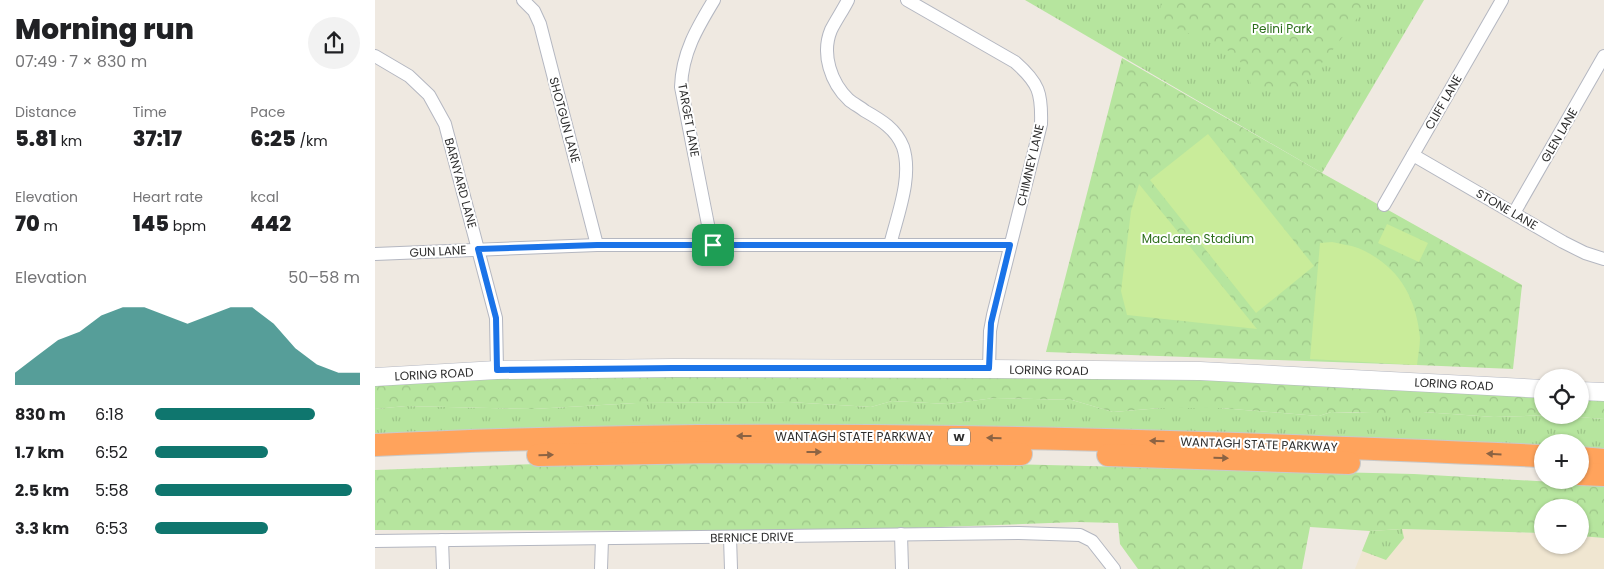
<!DOCTYPE html>
<meta charset="utf-8">
<style>
:root{--surface:#fff;--page:#f2f2f2;--text:#202124;--muted:#757577;--accent:#0f766e}
body{margin:0;font-family:Poppins,sans-serif;background:var(--page);color:var(--text);height:100vh;display:flex;flex-direction:column;font-size:19px;white-space:nowrap}
*{box-sizing:border-box;margin:0}
p{font-size:16px;color:var(--muted)}
.icon{flex:none;width:28px;height:28px;fill:none;stroke:currentColor;stroke-width:2;stroke-linecap:round;stroke-linejoin:round}
.map{position:relative;flex:1;overflow:hidden}
.panel{display:flex;flex-direction:column;background:var(--surface);width:375px}
.panel>*{flex:none}
.tools{position:absolute;left:1159px;top:369px;display:grid;gap:10px}
.tools a{display:grid;place-items:center;width:55px;height:55px;border-radius:50%;background:var(--surface);box-shadow:0 1px 4px #0004;font-size:25px}
.pin{position:absolute;display:grid;place-items:center;width:42px;height:42px;color:#fff;margin:-21px;border-radius:10px;box-shadow:0 2px 8px #0006}
.round{display:grid;place-items:center;flex:none;width:52px;height:52px;border-radius:26px;background:var(--page)}
.overview{display:flex;align-items:center;justify-content:space-between;height:85px;padding:0 15px}
h1{font-size:28px;font-weight:800;line-height:38px}
.stats{display:grid;grid-template-columns:repeat(3,1fr);gap:8px;height:85px;padding:5px 15px}
.stats div{display:grid;align-content:center}
.stats b{font-size:21px;font-weight:800}
.stats small{font-size:14px;font-weight:400}
.stats p{font-size:14px}
.chart{height:140px;padding:10px 15px}
.chart p{display:flex;justify-content:space-between}
.chart svg{width:100%;height:90px;margin-top:5px;fill:var(--accent);opacity:.7}
ul{padding:0 15px;list-style:none;font-size:16px}
li{display:grid;grid-template-columns:80px 60px 1fr;align-items:center;height:38px}
li i{height:12px;border-radius:6px;background:var(--accent)}
main{display:flex;flex:1;min-height:0}
.map>svg:first-child{display:block}
.education{fill:#f0e6d1}
.grass{fill:url(#grass-tufts)}
.forest{fill:url(#forest-crowns)}
.pitch{fill:#c9ec9a}
.lines{fill:none;stroke-linecap:round;stroke-linejoin:round}
.street-casing{stroke:#b4b7c1;stroke-width:14}
.secondary-casing{stroke:#b4b7c1;stroke-width:19}
.highway-casing{stroke:#c9c9c9;stroke-width:24}
.street{stroke:#fff;stroke-width:12}
.secondary{stroke:#fff;stroke-width:18}
.highway{stroke:#ffa35c;stroke-width:22}
.oneway{fill:#8c6343}
.route-casing{stroke:#fff;stroke-width:10}
.route{stroke:#1a73e8;stroke-width:6}
.labels{text-anchor:middle;dominant-baseline:central;stroke-width:4;stroke-linejoin:round;paint-order:stroke}
.shield{fill:#fff;stroke:#6d6d6d;stroke-width:1}
.shield-label{font-size:11px;font-weight:bold;fill:#2e2e2e}
.park-label{font-size:12px;fill:#2c6e1b;stroke:#fff}
.street-label{font-size:12px;fill:#2e2e2e;stroke:#fff}
</style>
<main>
<section class="panel">
<div class="overview"><div><h1>Morning run</h1><p>07:49 · 7 × 830 m</p></div><a class="round"><svg class="icon" aria-label="share" viewBox="0 0 24 24"><path d="M12 15V3M7 8l5-5 5 5M5 13v7h14v-7"/></svg></a></div>
<div class="stats">
<div><p>Distance</p><b>5.81<small> km</small></b></div>
<div><p>Time</p><b>37:17</b></div>
<div><p>Pace</p><b>6:25<small> /km</small></b></div>
</div>
<div class="stats">
<div><p>Elevation</p><b>70<small> m</small></b></div>
<div><p>Heart rate</p><b>145<small> bpm</small></b></div>
<div><p>kcal</p><b>442</b></div>
</div>
<div class="chart"><p><span>Elevation</span>50–58 m</p>
<svg viewBox="0 0 160 44" preserveAspectRatio="none"><path d="M0 44V38L10 30L20 22L30 18L40 10L50 6L60 6L70 10L80 14L90 10L100 6L110 6L120 14L130 26L140 34L150 38L160 38V44z"/></svg>
</div>
<ul>
<li><b>830 m</b>6:18<i style="width:78%"></i></li>
<li><b>1.7 km</b>6:52<i style="width:55%"></i></li>
<li><b>2.5 km</b>5:58<i style="width:96%"></i></li>
<li><b>3.3 km</b>6:53<i style="width:55%"></i></li>
</ul>
</section>
<div class="map">
<svg width="1229" height="569" viewBox="0 0 1229 569">
<defs>
<pattern id="grass-tufts" width="24" height="20" patternUnits="userSpaceOnUse" patternTransform="scale(1.25)"><rect width="24" height="20" fill="#b6e59e"/><path d="M3 7l-1-3M5 7V3M7 7l1-3M15 17l-1-3M17 17v-4M19 17l1-3" fill="none" stroke="#9dc588"/></pattern>
<pattern id="forest-crowns" width="20" height="18" patternUnits="userSpaceOnUse" patternTransform="scale(1.25)"><rect width="20" height="18" fill="#b6e59e"/><path d="M2 6a3 3 0 1 1 6 0M12 15a3 3 0 1 1 6 0" fill="none" stroke="#9dc588"/></pattern>
</defs>
<rect width="100%" height="100%" fill="#efe9e1"/>
<path class="education" d="M1027,529L1167,533L1168,545H1205V536L1229,538V569H980L995,531Z"/>
<g class="grass">
<path d="M650,0H1049L947,173Z"/>
<path d="M619,398L697,400L738,412L786,408H845L944,416L956,412L983,413L1048,412L1119,417L1177,415L1229,419V451L1205,450V442H1168L1167,448L227,431L52,432L0,435V409L31,406L158,409L261,403L414,402L496,407L517,401L573,404Z"/>
<path d="M1027,529L1029,538L1011,560L987,551L995,531Z"/>
</g>
<g class="forest">
<path d="M790,0H996L953,56L924,89L900,92L876,84L870,67L856,52L792,24L784,18L783,10Z"/>
<path d="M747,58L947,173L1147,285L1138,369L1042,365L671,352Z"/>
<path d="M125,374L822,376L1167,392L1168,415H1205V394L1229,395V419L1177,415L1119,417L1048,412L1038,414L956,412L944,416L845,408H786L738,412L697,400L619,398L573,404L517,401L496,407L414,402L261,403L158,409L31,406L0,409V384Z"/>
<path d="M245,461L586,463L1039,474L1229,485V538L1205,536V508H1168L1167,533L1027,529L995,531L935,527L927,569H763L745,544L743,523L702,522L455,531L0,530V470Z"/>
</g>
<g class="pitch">
<path d="M833,134L939,266L881,313L775,180Z"/>
<path d="M764,184L882,329L752,315L746,291L756,211Z"/>
<path d="M1012,224L1053,243L1044,262L1003,243Z"/>
<path d="M957,242C965,244 975,245 983,248C1023,265 1041,296 1045,338C1045,346 1043,356 1042,365L935,359L945,243Z"/>
</g>
<g class="lines">
<g class="street-casing">
<g id="street">
<path d="M148,0L159,11L165,24L222,245"/>
<path d="M473,0C468,10 461,20 456,30C446,54 456,83 474,100C479,104 485,107 490,111C506,120 521,129 528,147C538,177 522,216 515,245"/>
<path d="M532,0L640,62C664,83 667,93 666,124L618,315L615,331L614,369"/>
<path d="M0,56L34,76L54,95L70,124L121,318L122,370"/>
<path d="M1038,155L1188,242L1210,253L1229,259"/>
<path d="M1009,205L1127,0"/>
<path d="M1139,213L1229,56"/>
<path d="M337,245L306,87C307,53 322,28 339,0"/>
<path d="M0,254L222,245H635"/>
<path d="M526,534L527,569"/>
<path d="M355,537L356,569"/>
<path d="M67,540L68,569"/>
<path d="M0,541L644,533L705,535L717,541L739,569"/>
<path d="M226,569L227,539"/>
</g>
</g>
<g class="secondary-casing">
<g id="secondary">
<path d="M0,377L122,370L298,368L614,369L825,371L1168,389"/>
<path d="M1205,391L1229,392"/>
</g>
</g>
<g class="highway-casing">
<g id="highway">
<path d="M0,445C389,426 779,439 1168,456"/>
<path d="M163,455L340,452L646,454"/>
<path d="M733,455L974,463"/>
<path d="M1205,458L1229,460"/>
<path d="M1205,474L1229,475"/>
</g>
</g>
<use href="#street" class="street"/>
<use href="#secondary" class="secondary"/>
<use href="#highway" class="highway"/>
</g>
<defs><path id="oneway-solid" d="M-6-.8H1V-3.2L6.5 0L1 3.2V.8H-6Z" transform="scale(1.25)"/></defs>
<g class="oneway">
<use href="#oneway-solid" transform="translate(369 436) rotate(180)"/>
<use href="#oneway-solid" transform="translate(619 438) rotate(-179)"/>
<use href="#oneway-solid" transform="translate(782 441) rotate(-179)"/>
<use href="#oneway-solid" transform="translate(439 452)"/>
<use href="#oneway-solid" transform="translate(1119 454) rotate(-177)"/>
<use href="#oneway-solid" transform="translate(171 455) rotate(-1)"/>
<use href="#oneway-solid" transform="translate(846 458) rotate(2)"/>
</g>
<g class="lines">
<g class="route-casing">
<path id="route" d="M222,245H635L616,323L614,368H298L122,370L121,318L103,249Z"/>
</g>
<use href="#route" class="route"/>
</g>
<g class="labels">
<rect class="shield" x="573" y="428.5" width="22" height="17" rx="4"/>
<g class="shield-label">
<text x="584" y="437">W</text>
</g>
<g class="park-label">
<text x="907" y="28">Pelini Park</text>
<text x="823" y="238">MacLaren Stadium</text>
</g>
<g class="street-label">
<text transform="translate(1068 102) rotate(-60)">CLIFF LANE</text>
<text transform="translate(190 120) rotate(75)">SHOTGUN LANE</text>
<text transform="translate(314 120) rotate(80)">TARGET LANE</text>
<text transform="translate(1184 135) rotate(-60)">GLEN LANE</text>
<text transform="translate(655 165) rotate(-77)">CHIMNEY LANE</text>
<text transform="translate(86 183) rotate(75)">BARNYARD LANE</text>
<text transform="translate(1132 209) rotate(30)">STONE LANE</text>
<text transform="translate(63 251) rotate(-3)">GUN LANE</text>
<text transform="translate(674 370) rotate(1)">LORING ROAD</text>
<text transform="translate(59 374) rotate(-3)">LORING ROAD</text>
<text transform="translate(1079 384) rotate(3)">LORING ROAD</text>
<text x="479" y="436">WANTAGH STATE PARKWAY</text>
<text transform="translate(884 444) rotate(2)">WANTAGH STATE PARKWAY</text>
<text transform="translate(377 537) rotate(-1)">BERNICE DRIVE</text>
</g>
</g>
</svg>
<div class="tools">
<a><svg class="icon" aria-label="locate" viewBox="0 0 24 24"><circle cx="12" cy="12" r="6"/><path d="M12 2v4M12 18v4M2 12h4M18 12h4"/></svg></a>
<a>+</a>
<a>−</a>
</div>
<div class="pin" style="left:338px;top:245px;background:#1e9e55"><svg class="icon" aria-label="arrive" viewBox="0 0 24 24"><path d="M6 21V4h12l-3 4 3 4H6"/></svg></div>
</div>
</main>
